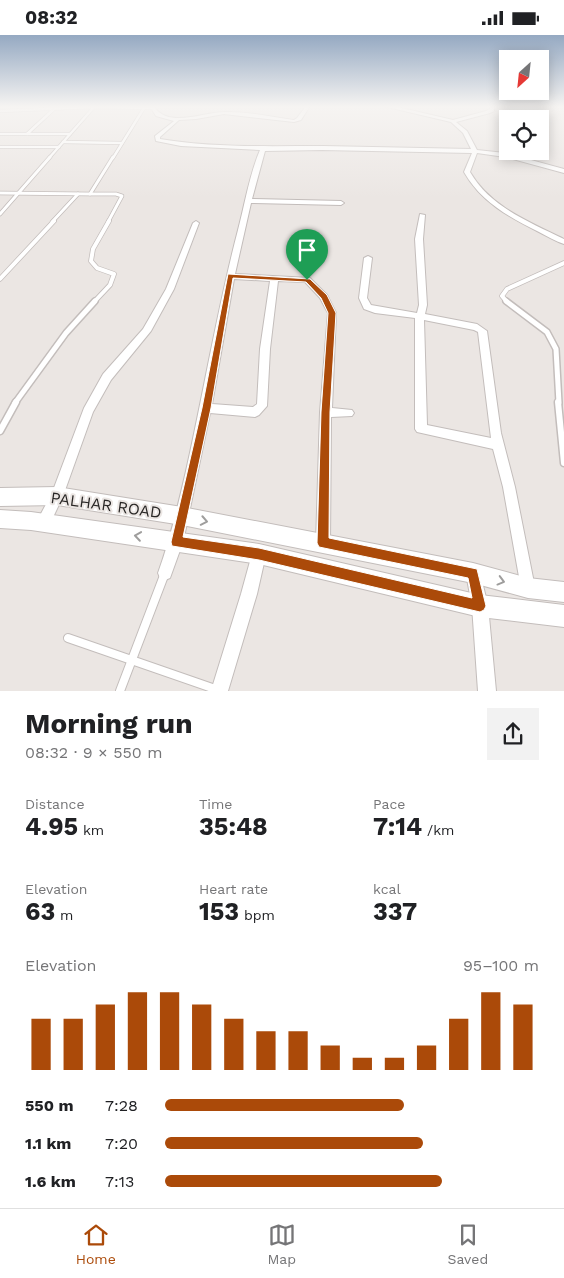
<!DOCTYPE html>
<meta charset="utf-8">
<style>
:root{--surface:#fff;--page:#f2f2f2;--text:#202124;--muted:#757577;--line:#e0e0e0;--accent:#ab4a09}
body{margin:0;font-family:"Work Sans",sans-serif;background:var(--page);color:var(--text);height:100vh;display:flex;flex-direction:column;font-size:19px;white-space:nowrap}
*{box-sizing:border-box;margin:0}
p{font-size:16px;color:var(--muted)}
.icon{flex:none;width:28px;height:28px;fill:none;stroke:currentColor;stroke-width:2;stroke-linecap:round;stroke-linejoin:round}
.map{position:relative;height:656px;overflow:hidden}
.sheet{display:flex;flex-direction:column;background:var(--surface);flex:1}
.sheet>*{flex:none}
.needle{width:32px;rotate:207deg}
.buttons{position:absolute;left:499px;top:15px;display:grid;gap:10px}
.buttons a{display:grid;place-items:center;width:50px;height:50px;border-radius:0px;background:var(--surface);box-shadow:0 2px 12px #0003;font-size:25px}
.pin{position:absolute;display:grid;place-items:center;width:42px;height:42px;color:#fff;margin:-51px -21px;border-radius:50% 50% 50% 0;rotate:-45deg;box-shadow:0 0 5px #0007}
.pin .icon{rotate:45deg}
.round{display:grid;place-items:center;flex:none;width:52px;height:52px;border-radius:0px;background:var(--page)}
.head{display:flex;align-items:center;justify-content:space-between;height:85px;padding:0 25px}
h1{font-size:28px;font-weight:700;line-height:38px}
.stats{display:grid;grid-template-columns:repeat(3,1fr);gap:8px;height:85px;padding:5px 25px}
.stats div{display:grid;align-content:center}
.stats b{font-size:25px;font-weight:700}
.stats small{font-size:14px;font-weight:400}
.stats p{font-size:14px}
.chart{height:140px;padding:10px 25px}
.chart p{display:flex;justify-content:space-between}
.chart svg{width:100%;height:90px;margin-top:5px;stroke:var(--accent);stroke-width:6}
ul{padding:0 25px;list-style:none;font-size:16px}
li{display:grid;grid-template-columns:80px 60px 1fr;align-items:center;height:38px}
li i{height:12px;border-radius:6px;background:var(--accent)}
.status{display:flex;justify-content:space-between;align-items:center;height:35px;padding:0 25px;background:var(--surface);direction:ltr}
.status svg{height:14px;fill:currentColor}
.menu{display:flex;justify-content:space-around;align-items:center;height:70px;border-top:1px solid var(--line);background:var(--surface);font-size:14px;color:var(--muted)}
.menu a{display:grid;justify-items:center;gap:2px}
.menu .current{color:var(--accent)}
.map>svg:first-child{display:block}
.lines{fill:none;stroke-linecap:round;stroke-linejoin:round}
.service-far5-casing{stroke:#c3bdbb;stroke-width:4}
.service-far4-casing{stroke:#c3bdbb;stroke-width:4.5}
.service-far3-casing{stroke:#c3bdbb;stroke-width:5.5}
.service-far2-casing{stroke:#c3bdbb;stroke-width:8}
.service-far1-casing{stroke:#c3bdbb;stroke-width:9}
.service-casing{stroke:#c3bdbb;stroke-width:10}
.minor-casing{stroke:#c3bdbb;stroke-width:2}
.secondary-casing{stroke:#c3bdbb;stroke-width:2}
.service-far5{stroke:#fff;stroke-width:2.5}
.service-far4{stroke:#fff;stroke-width:3}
.service-far3{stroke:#fff;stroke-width:4}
.service-far2{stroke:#fff;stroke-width:5}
.service-far1{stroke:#fff;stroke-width:6}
.service{stroke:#fff;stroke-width:8}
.minor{fill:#fff;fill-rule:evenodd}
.secondary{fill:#fff;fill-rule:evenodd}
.oneway{stroke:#9f9e9d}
.route{fill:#ab4a09;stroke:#fff;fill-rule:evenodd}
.labels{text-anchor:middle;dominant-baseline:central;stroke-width:4;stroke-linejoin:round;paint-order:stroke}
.near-street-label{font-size:16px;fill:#292726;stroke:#ebe6e3}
</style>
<div class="status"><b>08:32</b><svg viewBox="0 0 49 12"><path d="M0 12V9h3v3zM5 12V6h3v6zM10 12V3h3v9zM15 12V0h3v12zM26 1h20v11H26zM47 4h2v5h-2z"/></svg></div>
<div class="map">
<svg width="564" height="656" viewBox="0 0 564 656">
<rect width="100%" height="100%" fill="#ebe6e3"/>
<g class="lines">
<g class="service-far5-casing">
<g id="service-far5">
<path d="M0,76L93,72L153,73"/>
<path d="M0,99H70"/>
<path d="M27,99L54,74"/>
<path d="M63,107L122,108"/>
<path d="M0,112H59"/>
<path d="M49,123L94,72"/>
<path d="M113,123L144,73"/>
</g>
</g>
<g class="service-far4-casing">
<g id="service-far4">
<path d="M0,158L90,159L113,122"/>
<path d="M90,159H116L122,161L108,187"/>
<path d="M0,179L50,122"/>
<path d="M52,187L78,159"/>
</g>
</g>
<g class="service-far3-casing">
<g id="service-far3">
<path d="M0,244L54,186"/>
<path d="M94,267L110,250L114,239L97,233L91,226L93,214L109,186"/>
<path d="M507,267L502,261L507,254L564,228"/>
</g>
</g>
<g class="service-far2-casing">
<g id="service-far2">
<path d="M506,266L547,297L556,314L559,368"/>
<path d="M15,368L66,298L95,266"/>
</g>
</g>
<g class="service-far1-casing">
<g id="service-far1">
<path d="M558,367L564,428"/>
<path d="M0,396L16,367"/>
</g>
</g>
<g class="service-casing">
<g id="service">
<path d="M68,603L218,655"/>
<path d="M120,656L165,538"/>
</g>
</g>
<g class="minor-casing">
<g id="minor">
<path d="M152,71H156L155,73C170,93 204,77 224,77C246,76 272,82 294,85L297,83L306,71H310L301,85L294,87L224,79L196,84L179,85L160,102V104C214,113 269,111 323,111C373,112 422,113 471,114L463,98L451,87L383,71H393L453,85L486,76L490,74V71H494V76L490,78L456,87L467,96L477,115L505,118L564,134V138L505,122L477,118L470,137C490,172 530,187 564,204V209C555,206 547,201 539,197C509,182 481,167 464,137L472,118L322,115L265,116L252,164L341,166L344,168L341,170L251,168L235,239L310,243L327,260L336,278L332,373L352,375L354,378L352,381L331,382L330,508L328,513L323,515L318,513L316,508L320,377L328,278L320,263L305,247L278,246L270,314L267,371L259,380L255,382L210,378L183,507L170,543L165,545L160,543L158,538C170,505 178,471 186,436C204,356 217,275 238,195C245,169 249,141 260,115L181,111L156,106L155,101L174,86L156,81L151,73ZM234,244L270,246L260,314L257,369L253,372L212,369Z"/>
<path d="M420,179L425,180L423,204L427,270L425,279L477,289L487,296L501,398L515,452L535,553L533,558L528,560L523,558L521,553L503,452L493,414L417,397L415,394V283L375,278L364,274L359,263L364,223L368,221L372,223L367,263L371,270L417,278L419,270L415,204ZM424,285L474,295L478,297L491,403L427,390Z"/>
<path d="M196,186L199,188L174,254L151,296L111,345L93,377L63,461L48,493L43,495L38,493L36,488L52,458L84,373L103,339L143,294L166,254L193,188Z"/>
<path d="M259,512L264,514L266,519L257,559L228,656H211L241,559L252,519L254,514Z"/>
<path d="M473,531L478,533L480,538L488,571L496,656H478L472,571L466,538L468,533Z"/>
</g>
</g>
<g class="secondary-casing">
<g id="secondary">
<path d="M57,452L182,472L473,528L528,543L564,547V567L528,563L473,548L182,490L57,470L0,471V453Z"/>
<path d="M0,475L31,477L259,509L480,560L564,570V592L480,582L259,529L31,495L0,493Z"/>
</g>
</g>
<use href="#service-far5" class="service-far5"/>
<use href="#service-far4" class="service-far4"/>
<use href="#service-far3" class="service-far3"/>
<use href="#service-far2" class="service-far2"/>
<use href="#service-far1" class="service-far1"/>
<use href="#service" class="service"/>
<use href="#minor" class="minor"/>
<use href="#secondary" class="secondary"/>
</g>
<defs><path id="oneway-chevron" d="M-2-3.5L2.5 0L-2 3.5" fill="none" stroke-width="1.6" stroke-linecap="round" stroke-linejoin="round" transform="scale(1.25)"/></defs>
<g class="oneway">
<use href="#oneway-chevron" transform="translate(204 486) rotate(11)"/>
<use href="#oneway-chevron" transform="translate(138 501) rotate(-172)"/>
<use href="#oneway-chevron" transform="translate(501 546) rotate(15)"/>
</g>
<linearGradient id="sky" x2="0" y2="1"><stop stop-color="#95a9c2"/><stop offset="0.44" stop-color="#f6f4f2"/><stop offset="1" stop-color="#f6f4f2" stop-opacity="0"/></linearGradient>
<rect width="564" height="163" fill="url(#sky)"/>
<path class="route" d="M228,239L310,244L327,260L336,278L330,377L329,503L477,534L486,571L484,575L480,577L259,525L172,511L171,507L202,373ZM233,243L306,247L321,263L328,278L321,377L317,508L319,512L468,543L472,563L259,513L183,502L211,373Z"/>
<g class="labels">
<g class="near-street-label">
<text transform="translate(106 470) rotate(8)">PALHAR ROAD</text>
</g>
</g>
</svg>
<div class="buttons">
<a><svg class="needle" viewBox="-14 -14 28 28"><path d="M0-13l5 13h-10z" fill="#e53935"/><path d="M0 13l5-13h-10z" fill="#757577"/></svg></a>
<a><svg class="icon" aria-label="locate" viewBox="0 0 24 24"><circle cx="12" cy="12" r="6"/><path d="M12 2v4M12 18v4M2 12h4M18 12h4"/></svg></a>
</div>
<div class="pin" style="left:307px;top:245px;background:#1e9e55"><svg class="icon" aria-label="arrive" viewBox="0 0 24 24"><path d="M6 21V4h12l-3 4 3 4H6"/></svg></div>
</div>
<section class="sheet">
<div class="head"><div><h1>Morning run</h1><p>08:32 · 9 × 550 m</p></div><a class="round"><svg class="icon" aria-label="share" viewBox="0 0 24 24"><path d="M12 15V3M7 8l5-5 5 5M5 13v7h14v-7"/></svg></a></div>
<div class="stats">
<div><p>Distance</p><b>4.95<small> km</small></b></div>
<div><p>Time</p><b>35:48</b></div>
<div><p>Pace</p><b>7:14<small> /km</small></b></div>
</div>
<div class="stats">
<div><p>Elevation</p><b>63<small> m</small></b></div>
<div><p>Heart rate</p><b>153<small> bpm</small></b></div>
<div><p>kcal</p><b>337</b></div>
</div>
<div class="chart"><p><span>Elevation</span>95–100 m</p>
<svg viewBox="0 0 160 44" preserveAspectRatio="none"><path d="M5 44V19M15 44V19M25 44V12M35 44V6M45 44V6M55 44V12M65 44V19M75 44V25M85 44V25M95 44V32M105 44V38M115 44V38M125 44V32M135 44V19M145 44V6M155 44V12"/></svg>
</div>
<ul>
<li><b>550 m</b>7:28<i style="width:64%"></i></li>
<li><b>1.1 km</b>7:20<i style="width:69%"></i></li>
<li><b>1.6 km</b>7:13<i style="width:74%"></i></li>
</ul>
</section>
<nav class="menu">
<a class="current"><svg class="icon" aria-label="home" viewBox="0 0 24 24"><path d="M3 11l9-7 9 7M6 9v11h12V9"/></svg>Home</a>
<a><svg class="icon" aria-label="map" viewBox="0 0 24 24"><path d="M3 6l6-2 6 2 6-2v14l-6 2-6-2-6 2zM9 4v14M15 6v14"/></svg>Map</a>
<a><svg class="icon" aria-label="saved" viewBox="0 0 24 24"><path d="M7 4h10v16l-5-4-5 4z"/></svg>Saved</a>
</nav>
